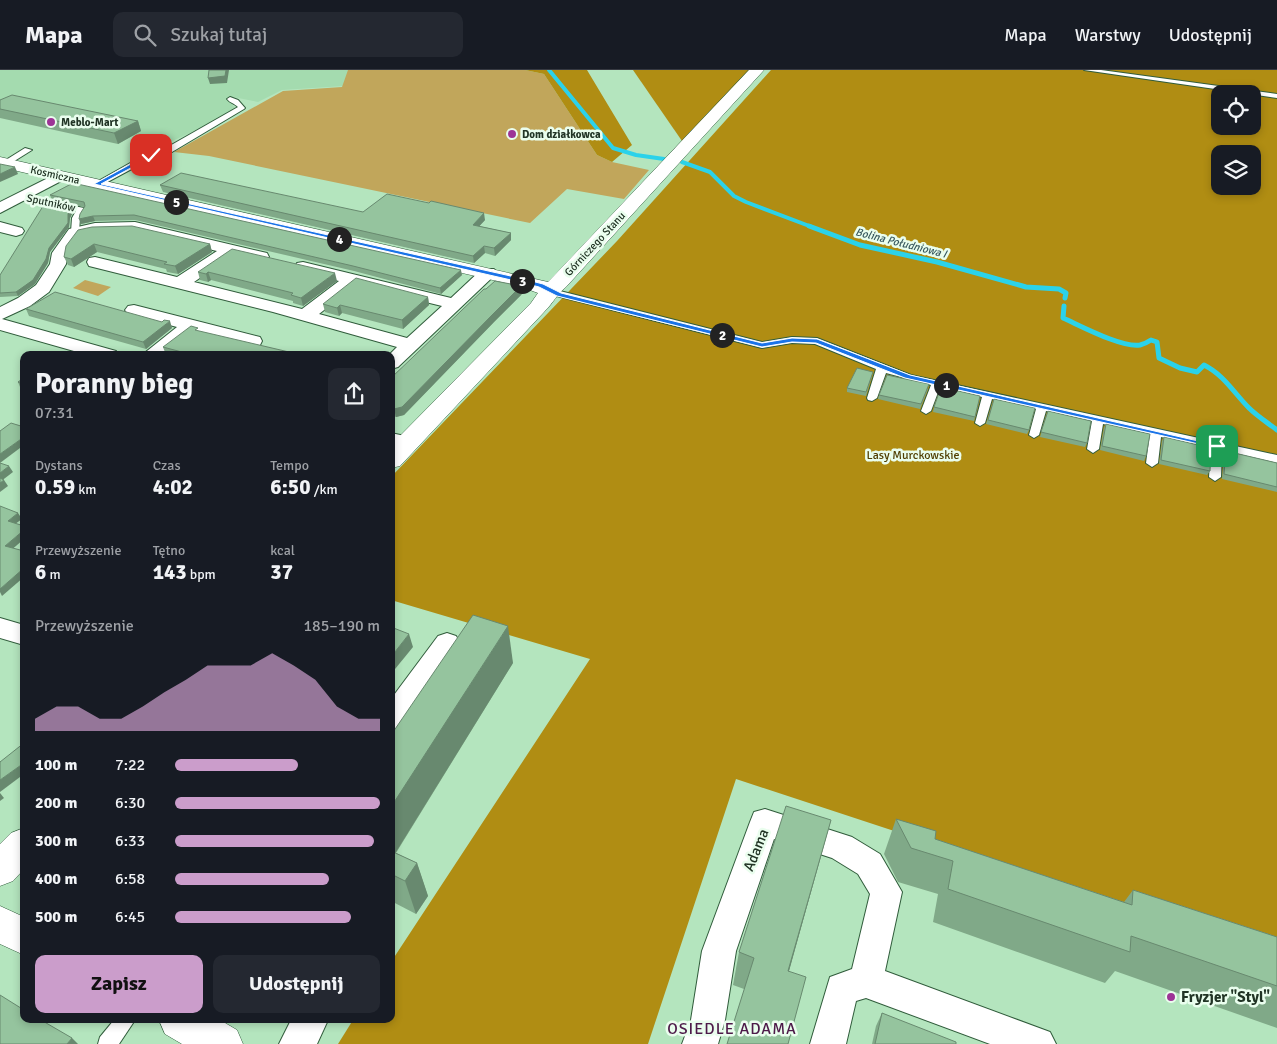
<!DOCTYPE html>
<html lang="pl">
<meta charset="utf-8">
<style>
:root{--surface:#171b24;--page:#242831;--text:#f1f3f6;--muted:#9ea1a6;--line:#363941;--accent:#cb9dcb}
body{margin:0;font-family:Signika,sans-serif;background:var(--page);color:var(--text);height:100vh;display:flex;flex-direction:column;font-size:19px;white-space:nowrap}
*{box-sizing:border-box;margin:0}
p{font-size:16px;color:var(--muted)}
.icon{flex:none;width:28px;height:28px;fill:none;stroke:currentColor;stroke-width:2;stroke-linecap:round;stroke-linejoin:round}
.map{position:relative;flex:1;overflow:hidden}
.panel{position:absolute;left:20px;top:281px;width:375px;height:672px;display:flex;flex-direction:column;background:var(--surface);border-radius:10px;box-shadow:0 2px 8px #0003}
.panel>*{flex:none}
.buttons{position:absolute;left:1211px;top:15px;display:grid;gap:10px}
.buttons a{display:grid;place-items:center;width:50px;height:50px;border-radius:10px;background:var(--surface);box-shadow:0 2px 8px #0003;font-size:25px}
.pin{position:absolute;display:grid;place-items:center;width:42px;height:42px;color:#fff;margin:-21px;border-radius:10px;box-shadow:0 2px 8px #0006}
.km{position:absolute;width:25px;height:25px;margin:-12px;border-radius:50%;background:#222;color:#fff;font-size:14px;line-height:25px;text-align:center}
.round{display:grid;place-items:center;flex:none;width:52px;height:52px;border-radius:10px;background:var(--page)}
.head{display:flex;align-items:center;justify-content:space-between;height:85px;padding:0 15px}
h1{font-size:28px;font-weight:700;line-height:38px}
.figures{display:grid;grid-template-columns:repeat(3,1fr);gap:8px;height:85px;padding:5px 15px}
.figures div{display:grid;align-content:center}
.figures b{font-size:21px;font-weight:700}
.figures small{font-size:14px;font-weight:400}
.figures p{font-size:14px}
.chart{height:140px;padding:10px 15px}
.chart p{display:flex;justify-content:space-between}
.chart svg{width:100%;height:90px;margin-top:5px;fill:var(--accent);opacity:.7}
.action{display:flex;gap:10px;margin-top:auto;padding:10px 15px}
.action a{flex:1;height:58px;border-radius:10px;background:var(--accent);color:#111;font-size:20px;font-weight:700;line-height:58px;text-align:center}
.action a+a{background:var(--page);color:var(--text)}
ul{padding:0 15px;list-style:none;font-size:16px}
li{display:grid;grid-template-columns:80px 60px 1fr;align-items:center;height:38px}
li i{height:12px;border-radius:6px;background:var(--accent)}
header{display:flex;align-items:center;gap:30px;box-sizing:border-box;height:70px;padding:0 25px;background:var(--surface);border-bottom:1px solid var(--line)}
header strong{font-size:24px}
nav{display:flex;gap:28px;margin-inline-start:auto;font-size:18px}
.search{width:350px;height:45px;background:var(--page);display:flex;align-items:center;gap:12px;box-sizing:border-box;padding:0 18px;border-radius:10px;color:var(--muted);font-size:19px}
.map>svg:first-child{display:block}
.built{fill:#a4dbaf}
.green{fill:#c1a65b}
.forest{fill:#b08d13;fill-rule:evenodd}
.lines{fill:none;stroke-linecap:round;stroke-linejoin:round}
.stream-far1{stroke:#2bd2ea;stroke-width:4}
.stream{stroke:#2bd2ea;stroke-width:5}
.lane-casing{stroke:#305c3b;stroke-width:2}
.street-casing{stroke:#305c3b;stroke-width:2}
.secondary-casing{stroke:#305c3b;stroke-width:1}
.lane{fill:#fff;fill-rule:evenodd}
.street{fill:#fff;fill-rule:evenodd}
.secondary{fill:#fff;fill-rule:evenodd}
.wall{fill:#80a988}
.shaded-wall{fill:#68896f}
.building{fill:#95c49e;stroke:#68896f}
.route{fill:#1a73e8;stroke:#fff}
.poi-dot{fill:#9d3496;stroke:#eafeee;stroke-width:2}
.labels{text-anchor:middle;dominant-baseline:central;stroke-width:5;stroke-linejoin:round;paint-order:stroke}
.far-poi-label{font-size:11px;font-weight:bold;fill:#213425;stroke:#eafeee;text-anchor:start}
.far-street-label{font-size:11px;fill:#213425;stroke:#eafeee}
.far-water-label{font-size:11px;font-style:italic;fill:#38585e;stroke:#eafeee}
.park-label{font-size:12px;fill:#4f3d00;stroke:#eafeee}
.near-street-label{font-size:15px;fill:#213425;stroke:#eafeee}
.near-poi-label{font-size:15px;font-weight:bold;fill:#213425;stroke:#eafeee;text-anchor:start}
.near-neighbourhood-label{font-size:16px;letter-spacing:1px;fill:#4d1a49;stroke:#eafeee}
</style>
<header>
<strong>Mapa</strong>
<div class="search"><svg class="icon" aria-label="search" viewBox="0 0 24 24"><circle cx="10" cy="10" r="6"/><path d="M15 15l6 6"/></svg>Szukaj tutaj</div>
<nav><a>Mapa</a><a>Warstwy</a><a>Udostępnij</a></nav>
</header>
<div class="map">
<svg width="1277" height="974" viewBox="0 0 1277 974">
<rect width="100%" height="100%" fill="#b4e5be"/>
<path class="built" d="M0,0H349L344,16L282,20L258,32L233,27L228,30L235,38L222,48L166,74L0,36Z"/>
<g class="green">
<path d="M348,0H525L544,4L597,85L612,92L649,100L624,129L567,119L530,153L209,86L174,82L283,21L342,17Z"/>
<path d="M85,210L111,217L98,226L73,218Z"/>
</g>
<g class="forest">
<path d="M525,0H587L632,75L612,92L597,85L544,4Z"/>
<path d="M633,0H752L682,71Z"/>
<path d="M771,0H1277V887L736,709L648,974H338L353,950H391V892L590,589L391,530V407L617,171ZM1220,24H1252V56H1220ZM1220,84H1252V116H1220Z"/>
</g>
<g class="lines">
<g class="stream-far1">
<path d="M549,0L613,78L636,85L664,89"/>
<path d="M682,92L710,102L734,126L746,132L812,157"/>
</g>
<g class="stream">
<path d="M809,156L860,175L937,192L1026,217L1059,219L1066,223L1065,228"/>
<path d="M1064,236L1063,248C1081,256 1122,278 1140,275C1144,274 1148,272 1151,270L1157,272L1159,288L1180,298L1197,302L1204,295C1224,305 1234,323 1249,338C1257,346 1268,353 1277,360"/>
</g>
<g class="lane-casing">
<g id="lane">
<path d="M1084,0H1101L1277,24V28Z"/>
<path d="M230,27L238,30L245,38L244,39L172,82L154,87L100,116L93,114L148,83L166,78L238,37C234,33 230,33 227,29Z"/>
<path d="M25,78L32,80L8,95L1,93Z"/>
<path d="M17,125L84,138L85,140L80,148L79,162L75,165L71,162L72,148L76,141L17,129Z"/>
<path d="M548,218L762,272L792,267L817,268L911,305L1277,385V393L1222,380L1221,407L1215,411L1209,407L1211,378L1161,367L1158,393L1152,397L1146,393L1150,364L1103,354L1099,379L1093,383L1087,379L1092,351L1046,341L1039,365L1034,368L1029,365L1036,339L992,329L985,353L980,356L975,353L982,327L940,317L931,341L926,344L921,341L931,315L886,303L877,328L872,331L868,330L867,328L876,299L815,274L792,273L762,278L545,223V219Z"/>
<path d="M114,950H135L119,974H98L100,967Z"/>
</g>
</g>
<g class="street-casing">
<g id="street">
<path d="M60,102L65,103L67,106L65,109L0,143V132Z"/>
<path d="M0,152L22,158L24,161L22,164L16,166L0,162Z"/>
<path d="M135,152L267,183L269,187L267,191L261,192L233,185L194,212L302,239L339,211L297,201L295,197L297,193L303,192L451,228L482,199H494L497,203L398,297L391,299V285H389L397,277L273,242L89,196L87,192L89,188L95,187L177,207L217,181L135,162L95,163L80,166L68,183L66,194L49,222L30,236L2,249L116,281L118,285H88L0,260V237L18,228L36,215L50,194L52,183L69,159L95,153ZM356,215L442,236L407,268L319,244Z"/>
<path d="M134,235L260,267L262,271L260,275L253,277L195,261L163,285H142L177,257L128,244L125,240L128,236Z"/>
<path d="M391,363L414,368L418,373L414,378L407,380L391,376Z"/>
<path d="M0,548L24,555V575L0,568Z"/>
<path d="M447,563L456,566L460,573L456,580L401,659L391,662V629L438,566Z"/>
<path d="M765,739L852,767L880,784L902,822L885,901L1050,962L1056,974H990L866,928L856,931L846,974H810L830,907L852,899L870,824L858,804L832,788L774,769L736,881L725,950L718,974H682L691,950L702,881L750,752L754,742Z"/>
<path d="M291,950H328L317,974H279Z"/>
</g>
</g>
<g class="secondary-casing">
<g id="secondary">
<path d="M749,0H764L566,217C557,224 553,233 545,241L400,396L391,398V375L531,233L538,223L519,216L0,97V87L548,212Z"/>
<path d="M24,758V799L13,811L0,816V774L11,763Z"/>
<path d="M0,836L24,847V885L0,874Z"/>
<path d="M159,950H220L237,960L243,974H182L165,964Z"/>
</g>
</g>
<use href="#lane" class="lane"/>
<use href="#street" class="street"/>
<use href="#secondary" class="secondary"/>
</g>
<g class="wall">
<path d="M0,30L138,51L141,61L118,74L0,48Z"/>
<path d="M160,115L363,142L485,150L479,156L511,163V170L495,186L485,183L474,193L163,122Z"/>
<path d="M50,125L462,205L441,224L354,201L135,150L95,151L81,154L84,137L52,130Z"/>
<path d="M73,142L70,148L69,157L50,182L48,193L35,214L18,226L0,227V205Z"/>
<path d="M78,160L210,174L212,182L178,204L167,202L166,199L97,182L74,197L68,195L64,187Z"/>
<path d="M198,202L337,211L303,236L293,233V231L211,210L208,212L200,210Z"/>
<path d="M522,224L494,252L404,345L396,347L391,345V308Z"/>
<path d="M428,227L429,235L403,259L342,243L339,246L325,242L323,234Z"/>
<path d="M26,239L162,252L172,258L146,279L29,246Z"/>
<path d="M199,261L289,285H290H166L163,277Z"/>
<path d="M872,306L866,326L847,322V318Z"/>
<path d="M24,308V318L20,317L18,312Z"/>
<path d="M928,319L920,339L878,329L879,325Z"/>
<path d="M980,326L974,351L933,342L934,337Z"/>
<path d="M994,329L1029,360L1027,364L986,354Z"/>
<path d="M1048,341L1087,373L1085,377L1040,367Z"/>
<path d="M1106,354L1146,386L1144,391L1100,380L1104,358Z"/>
<path d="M1164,367L1210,401L1207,405L1159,394L1162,371Z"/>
<path d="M1226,381L1277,393V422L1222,409L1224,385Z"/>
<path d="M513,593L396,783L417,793L428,826L416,844L391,831V665Z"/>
<path d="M896,749L935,769L1124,832L1133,820L1277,867V958L1115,901L1105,913L933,852L938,824L898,812L884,784Z"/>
<path d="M831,750L789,901L744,919L733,915L739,882Z"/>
<path d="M882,943L956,974H872L876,956Z"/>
</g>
<g class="shaded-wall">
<path d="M226,0H229L227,13L210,14L208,8Z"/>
<path d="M138,51L141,61L118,74L114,63Z"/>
<path d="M15,97L18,104L0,112V104Z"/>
<path d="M71,138L73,142L70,148L69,157L50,182L48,193L35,214L18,226L16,222Z"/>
<path d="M484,143L485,150L474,162L473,155Z"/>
<path d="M93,146L95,151L81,154L79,149Z"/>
<path d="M511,163V170L495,186L494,178Z"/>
<path d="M94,174L97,182L74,197L71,189Z"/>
<path d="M210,174L212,182L178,204L175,196Z"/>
<path d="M484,176L485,183L474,193L473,186Z"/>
<path d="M461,200L462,205L441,224L440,218Z"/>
<path d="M208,202L211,210L208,212L206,204Z"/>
<path d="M335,203L337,211L303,236L301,228Z"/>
<path d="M521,216L522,224L494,252L404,345L396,347L394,339Z"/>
<path d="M428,227L429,235L403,259L402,250Z"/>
<path d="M340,235L342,243L339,246L337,238Z"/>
<path d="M170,251L172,258L146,279L143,272Z"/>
<path d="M24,367V375L0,393V384Z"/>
<path d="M9,396L13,402L0,412V403Z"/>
<path d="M4,410L8,416L0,422V413Z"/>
<path d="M18,443L22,449L11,457L8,451Z"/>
<path d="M24,460V469L9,482L5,476Z"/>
<path d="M24,498V507L2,526L0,522V519Z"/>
<path d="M508,556L513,593L391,790V737Z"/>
<path d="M409,564L413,577L391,604V587Z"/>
<path d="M24,693V704L0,722V710Z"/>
<path d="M0,723L4,728L0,731Z"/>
<path d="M831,750L821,786L780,933L788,901Z"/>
<path d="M417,793L428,826L416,844L405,811Z"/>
<path d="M72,968L78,974H67Z"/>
</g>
<g class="building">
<path d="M209,0H226L225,6L208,8Z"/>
<path d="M12,25L138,51L114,63L0,39V30Z"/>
<path d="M0,94L15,97L0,104Z"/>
<path d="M181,103L363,142L387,124L429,133L431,131L484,143L473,155L511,163L494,178L484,176L473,186L160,115Z"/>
<path d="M73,113L461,200L440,218L353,196L134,145L93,146L79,149L80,144L85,136L84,132L50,125Z"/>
<path d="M45,133L71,138L68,144V153L49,178L46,189L33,210L16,222L0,223V205Z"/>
<path d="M132,156L210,174L175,196L164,194L167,192L94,174L71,189L64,187L66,176L78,160L92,157Z"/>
<path d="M232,179L335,203L301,228L291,225L293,223L273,218L208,202L206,204L198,202Z"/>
<path d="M356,208L428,227L402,250L340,235L337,238L323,234Z"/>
<path d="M495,211L521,216L493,244L402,337L394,339L391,338V308L484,219H486Z"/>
<path d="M55,222L162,252L164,250L170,251L143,272L26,239Z"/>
<path d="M191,256L198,258L195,260L289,282L286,284L290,285H193L163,277Z"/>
<path d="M857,298L873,302L866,322L847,318Z"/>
<path d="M887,305L929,314L921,334L879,325Z"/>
<path d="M24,308V315L18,312Z"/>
<path d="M941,317L980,326L975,347L934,337Z"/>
<path d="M994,329L1035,338L1029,360L988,350Z"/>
<path d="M1048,341L1091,351L1087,373L1041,362Z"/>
<path d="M11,353L24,357V367L0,384V361Z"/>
<path d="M1106,354L1150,364L1146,386L1102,376Z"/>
<path d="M1164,367L1211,378L1210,401L1161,390Z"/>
<path d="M1226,381L1277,393V417L1224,404Z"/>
<path d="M0,393L9,396L0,403Z"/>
<path d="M0,408L4,410L0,413Z"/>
<path d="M0,436L18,443L8,451L24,456V460L5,476L24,481V498L0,519Z"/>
<path d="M473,545L508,556L391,737V665Z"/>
<path d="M391,557L409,564L391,587Z"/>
<path d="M24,673V693L0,710V691V692Z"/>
<path d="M786,736L831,750L788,901L806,907L788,974H727L754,888L739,882Z"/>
<path d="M896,749L936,761L935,769L1132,835L1133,820L1277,867V916L1131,866L1130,882L948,819L953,791L911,778Z"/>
<path d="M391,781L417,793L405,811L391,804Z"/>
<path d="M0,925L24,940V950H41L72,968L67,974H0Z"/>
<path d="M882,943L956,972V974H875Z"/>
</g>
<path class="route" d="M151,83L153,86L101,114L524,209L543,214L561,223L762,273L792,268L817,269L910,305L1220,376L1217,378L905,308L816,273L792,272L762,277L557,226L539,217L524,213L94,114Z"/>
<g class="poi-dot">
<circle cx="51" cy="52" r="5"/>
<circle cx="512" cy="64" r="5"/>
<circle cx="1171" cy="927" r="5"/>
</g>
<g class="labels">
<g class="far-poi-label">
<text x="61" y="52">Meblo-Mart</text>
<text x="522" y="64">Dom działkowca</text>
</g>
<g class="far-street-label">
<text transform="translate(55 105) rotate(13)">Kosmiczna</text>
<text transform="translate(51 133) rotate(12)">Sputników</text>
<text transform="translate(595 174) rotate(-47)">Górniczego Stanu</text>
</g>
<g class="far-water-label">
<text transform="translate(901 173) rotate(14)">Bolina Południowa I</text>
</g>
<g class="park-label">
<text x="913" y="385">Lasy Murckowskie</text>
</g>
<g class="near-street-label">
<text transform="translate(756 780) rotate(-68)">Adama</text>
</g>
<g class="near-poi-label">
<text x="1181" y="927">Fryzjer "Styl"</text>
</g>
<g class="near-neighbourhood-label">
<text x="732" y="959">OSIEDLE ADAMA</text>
</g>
</g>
</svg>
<div class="buttons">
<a><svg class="icon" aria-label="locate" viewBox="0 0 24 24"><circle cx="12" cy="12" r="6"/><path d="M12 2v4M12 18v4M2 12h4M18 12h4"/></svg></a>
<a><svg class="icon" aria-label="layers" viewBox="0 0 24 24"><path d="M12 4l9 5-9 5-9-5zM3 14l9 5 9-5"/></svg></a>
</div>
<div class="pin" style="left:1217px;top:376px;background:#1e9e55"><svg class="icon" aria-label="arrive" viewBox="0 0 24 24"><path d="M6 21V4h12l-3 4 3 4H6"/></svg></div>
<div class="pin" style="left:151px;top:85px;background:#d93025"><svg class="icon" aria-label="check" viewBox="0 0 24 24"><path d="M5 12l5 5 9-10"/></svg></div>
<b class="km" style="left:946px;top:315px">1</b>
<b class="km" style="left:722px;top:265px">2</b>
<b class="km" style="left:522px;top:211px">3</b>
<b class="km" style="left:339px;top:169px">4</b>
<b class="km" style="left:176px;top:132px">5</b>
<section class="panel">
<div class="head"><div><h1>Poranny bieg</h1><p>07:31</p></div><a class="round"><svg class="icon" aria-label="share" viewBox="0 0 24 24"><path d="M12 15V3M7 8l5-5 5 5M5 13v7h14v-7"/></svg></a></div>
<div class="figures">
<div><p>Dystans</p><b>0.59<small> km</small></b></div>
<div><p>Czas</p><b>4:02</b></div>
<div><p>Tempo</p><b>6:50<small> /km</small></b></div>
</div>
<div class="figures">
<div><p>Przewyższenie</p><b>6<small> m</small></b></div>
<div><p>Tętno</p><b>143<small> bpm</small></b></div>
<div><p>kcal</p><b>37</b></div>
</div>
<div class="chart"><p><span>Przewyższenie</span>185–190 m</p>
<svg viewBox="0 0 160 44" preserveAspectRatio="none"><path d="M0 44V38L10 32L20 32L30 38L40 38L50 32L60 25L70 19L80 12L90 12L100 12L110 6L120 12L130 19L140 32L150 38L160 38V44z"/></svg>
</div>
<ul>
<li><b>100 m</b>7:22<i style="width:60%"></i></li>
<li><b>200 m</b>6:30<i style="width:100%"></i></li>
<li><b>300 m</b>6:33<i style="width:97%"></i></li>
<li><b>400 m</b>6:58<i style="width:75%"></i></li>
<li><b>500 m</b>6:45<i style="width:86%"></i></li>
</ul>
<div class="action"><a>Zapisz</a><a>Udostępnij</a></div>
</section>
</div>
